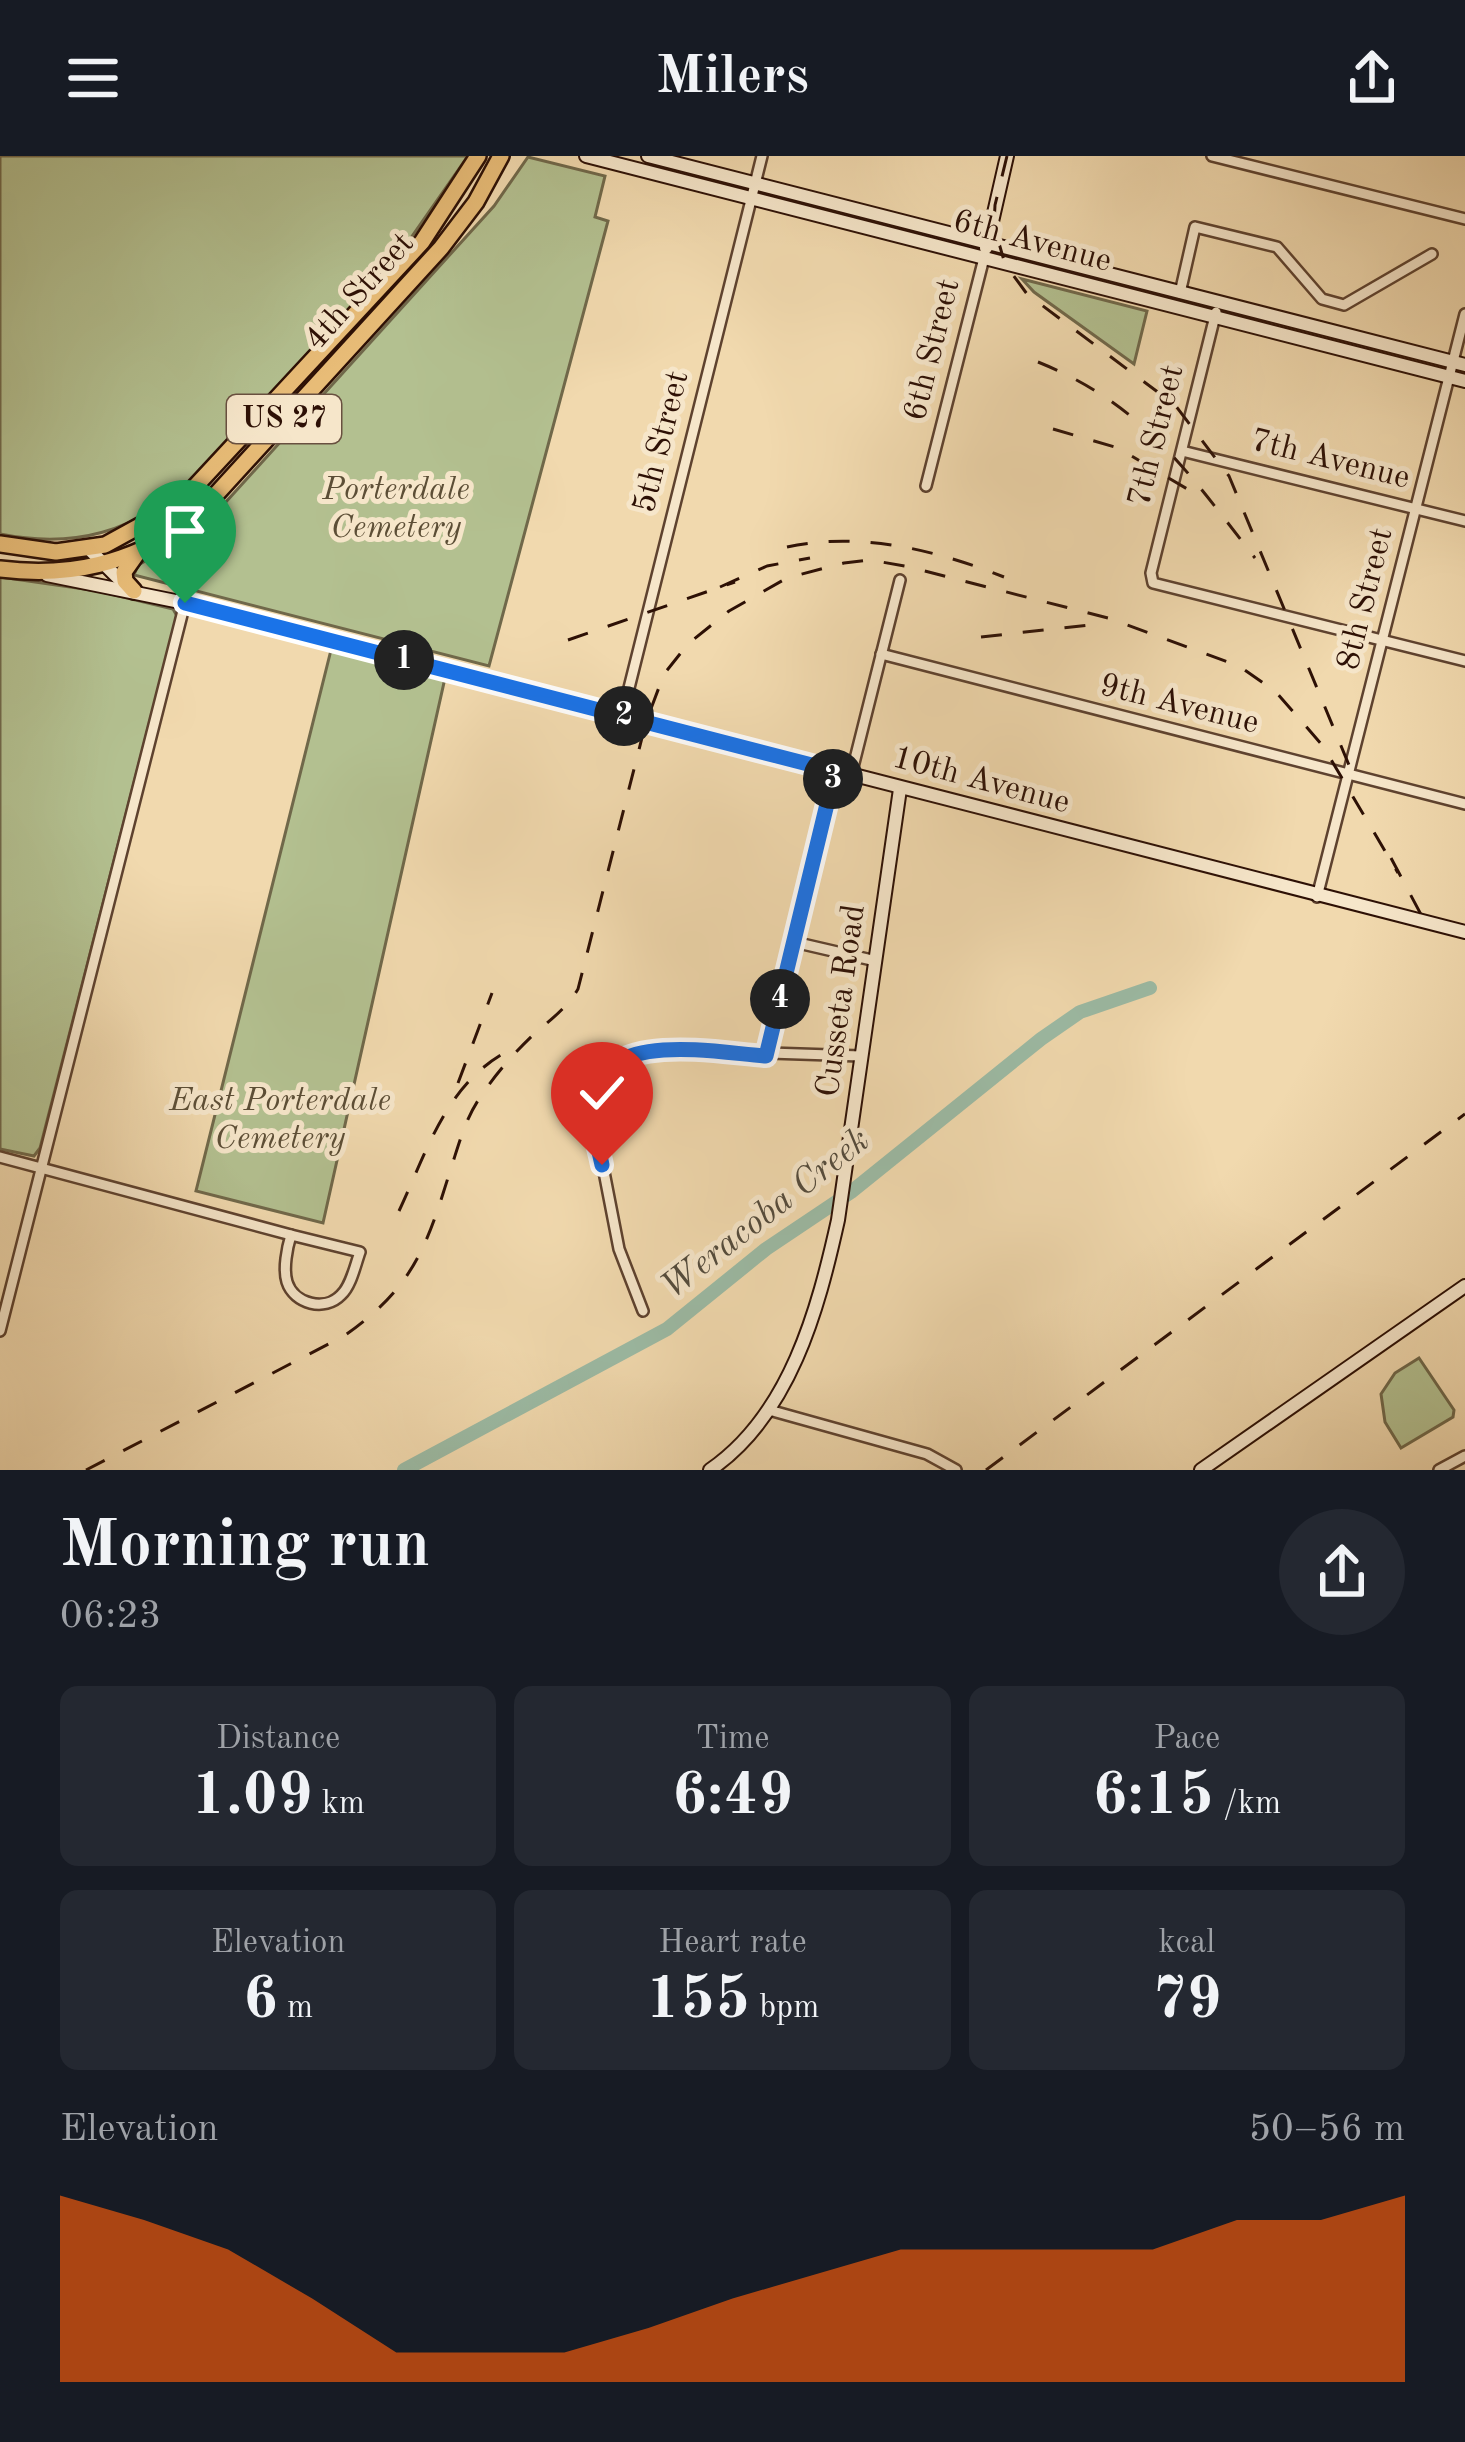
<!DOCTYPE html>
<meta charset="utf-8">
<style>
:root{--surface:#171b24;--page:#242831;--text:#f1f3f6;--muted:#9ea1a6;--accent:#ea580c}
body{margin:0;font-family:"Old Standard TT",serif;background:var(--page);color:var(--text);height:100vh;display:flex;flex-direction:column;font-size:45px;white-space:nowrap}
*{box-sizing:border-box;margin:0}
p{font-size:39px;color:var(--muted)}
.icon{flex:none;width:66px;height:66px;fill:none;stroke:currentColor;stroke-width:2;stroke-linecap:round;stroke-linejoin:round}
.map{position:relative;height:1314px;overflow:hidden}
.side{display:flex;flex-direction:column;background:var(--surface);flex:1}
.side>*{flex:none}
.pin{position:absolute;display:grid;place-items:center;width:102px;height:102px;color:#fff;margin:-123px -51px;border-radius:50% 50% 50% 0;rotate:-45deg;box-shadow:0 0 12px #0007}
.pin .icon{rotate:45deg}
.km{position:absolute;width:60px;height:60px;margin:-30px;border-radius:50%;background:#222;color:#fff;font-size:33px;line-height:60px;text-align:center}
.round{display:grid;place-items:center;flex:none;width:126px;height:126px;border-radius:63px;background:var(--page)}
.summary{display:flex;align-items:center;justify-content:space-between;height:204px;padding:0 60px}
h1{font-size:66px;font-weight:700;line-height:90px}
.figures{display:grid;grid-template-columns:repeat(3,1fr);gap:18px;height:204px;padding:12px 60px}
.figures div{display:grid;align-content:center;border-radius:18px;background:var(--page);text-align:center}
.figures b{font-size:60px;font-weight:700}
.figures small{font-size:33px;font-weight:400}
.figures p{font-size:33px}
.chart{height:336px;padding:24px 60px}
.chart p{display:flex;justify-content:space-between}
.chart svg{width:100%;height:216px;margin-top:12px;fill:var(--accent);opacity:.7}
header{display:flex;justify-content:space-between;align-items:center;height:156px;padding:0 60px;background:var(--surface);font-size:54px;font-weight:700}
.map>svg:first-child{display:block}
.green{fill:#b3c090;stroke:#70684a;stroke-width:3}
.lines{fill:none;stroke-linecap:round;stroke-linejoin:round}
.river{stroke:#9cbba5;stroke-width:14}
.street-casing{stroke:#5e422f;stroke-width:14}
.secondary-casing{stroke:#2d1005;stroke-width:16}
.highway-casing{stroke:#2d1005;stroke-width:20}
.street{stroke:#f6e6ca;stroke-width:9}
.secondary{stroke:#f6e6ca;stroke-width:12}
.highway{stroke:#e8bc77;stroke-width:15}
.rail{stroke:#2d1005;stroke-width:3;stroke-dasharray:21 21;stroke-linecap:butt}
.route-casing{stroke:#fff;stroke-width:24}
.route{stroke:#1a73e8;stroke-width:15}
.labels{text-anchor:middle;dominant-baseline:central;stroke-width:10;stroke-linejoin:round;paint-order:stroke}
.shield{fill:#f6e6ca;stroke:#695040;stroke-width:3}
.shield-label{font-size:30px;font-weight:bold;fill:#2d1005}
.street-label{font-size:33px;fill:#2d1005;stroke:#f6e6ca}
.park-label{font-size:33px;font-style:italic;fill:#5c4e36;stroke:#f6e6ca}
.water-label{font-size:36px;font-style:italic;fill:#544c3d;stroke:#f6e6ca}
</style>
<header><svg class="icon" aria-label="menu" viewBox="0 0 24 24"><path d="M4 6h16M4 12h16M4 18h16"/></svg>Milers<svg class="icon" aria-label="share" viewBox="0 0 24 24"><path d="M12 15V3M7 8l5-5 5 5M5 13v7h14v-7"/></svg></header>
<div class="map">
<svg width="1465" height="1314" viewBox="0 0 1465 1314">
<rect width="100%" height="100%" fill="#f1d9ae"/>
<filter id="stains"><feTurbulence type="fractalNoise" baseFrequency=".00167" numOctaves="4"/><feColorMatrix values="0 0 0 0 .2 0 0 0 0 .09 0 0 0 0 .02 0 0 0 .5 -.17"/></filter>
<radialGradient id="worn" r=".72"><stop offset=".6" stop-color="#630" stop-opacity="0"/><stop offset="1" stop-color="#630" stop-opacity=".3"/></radialGradient>
<g class="green">
<path d="M0,0H468L401,96L192,325C134,376 75,393 0,378Z"/>
<path d="M528,1L605,20L595,61L608,65L489,510L134,419L138,409L179,387L215,358L494,50Z"/>
<path d="M1022,123L1147,155L1134,208L1034,136Z"/>
<path d="M0,421L98,435L173,453L177,460L40,992L34,1000L0,993Z"/>
<path d="M331,494L445,522L323,1067L196,1035Z"/>
<path d="M1419,1202L1454,1254L1453,1261L1401,1292L1385,1266L1381,1238L1395,1217Z"/>
</g>
<g class="lines">
<path class="river" d="M404,1314L667,1173L766,1093L851,1036L1041,883L1080,856L1150,832"/>
<g class="street-casing">
<g id="street">
<path d="M1212,0L1465,63"/>
<path d="M1180,137L1195,71L1277,91L1322,143L1344,149L1432,98"/>
<path d="M1216,156L1151,417L1153,427L1465,505"/>
<path d="M1182,295L1465,365"/>
<path d="M926,330L984,102"/>
<path d="M881,498L1465,648"/>
<path d="M622,560L762,0"/>
<path d="M851,619L900,424"/>
<path d="M1317,741L1465,158"/>
<path d="M794,786L876,805"/>
<path d="M766,900L835,615"/>
<path d="M0,1001L291,1079"/>
<path d="M291,1079L360,1096C355,1110 351,1130 341,1139C325,1156 294,1148 287,1126C283,1113 287,1092 291,1079Z"/>
<path d="M643,1155L619,1093L591,949L598,928L612,910L631,898L653,893L861,900"/>
<path d="M0,1175L185,447"/>
<path d="M769,1254L927,1298L956,1314"/>
<path d="M1439,1314L1465,1300"/>
</g>
</g>
<g class="secondary-casing">
<g id="secondary">
<path d="M586,0L1465,225"/>
<path d="M648,0L1465,209"/>
<path d="M986,92L1007,0"/>
<path d="M88,392L128,432"/>
<path d="M47,419L185,447L1465,776"/>
<path d="M710,1314C790,1259 818,1154 838,1064L900,633"/>
<path d="M1201,1314L1465,1130"/>
</g>
</g>
<g class="highway-casing">
<g id="highway">
<path d="M0,388L56,396L105,389L178,349L422,86L478,0"/>
<path d="M0,413C71,422 129,407 189,368L441,92L476,46L501,0"/>
<path d="M134,435L125,425L124,416L136,399"/>
</g>
</g>
<use href="#street" class="street"/>
<use href="#secondary" class="secondary"/>
<use href="#highway" class="highway"/>
<g class="rail">
<path d="M1007,0L995,49L994,70L1005,108L1027,138L1175,249L1229,320L1356,626"/>
<path d="M1038,206C1144,249 1187,315 1255,402"/>
<path d="M1053,273L1118,292L1189,334"/>
<path d="M787,391C860,375 936,394 1004,421"/>
<path d="M720,431L767,410L810,402"/>
<path d="M981,481L1098,468"/>
<path d="M568,484L735,426"/>
<path d="M1391,702L1425,766"/>
<path d="M458,927L492,837"/>
<path d="M399,1055C427,995 446,929 506,896"/>
<path d="M86,1314L344,1180C414,1131 427,1090 451,1012C459,988 465,964 479,943C494,920 513,898 533,879C550,864 566,853 578,833L646,566L664,518L688,488L729,455L787,422L844,407L870,404L905,410L1108,462L1239,510L1276,536L1323,590L1398,717"/>
<path d="M986,1314L1465,958"/>
</g>
</g>
<g class="lines">
<g class="route-casing">
<path id="route" d="M185,447L835,615L766,900C717,897 602,872 592,944C589,964 598,989 602,1009"/>
</g>
<use href="#route" class="route"/>
</g>
<g class="labels">
<rect class="shield" x="227" y="239" width="114" height="48" rx="9"/>
<g class="shield-label">
<text x="284" y="263">US 27</text>
</g>
<g class="street-label">
<text transform="translate(1032 86) rotate(15)">6th Avenue</text>
<text transform="translate(360 136) rotate(-48)">4th Street</text>
<text transform="translate(933 194) rotate(-76)">6th Street</text>
<text transform="translate(1157 280) rotate(-76)">7th Street</text>
<text transform="translate(662 286) rotate(-76)">5th Street</text>
<text transform="translate(1330 304) rotate(14)">7th Avenue</text>
<text transform="translate(1366 443) rotate(-76)">8th Street</text>
<text transform="translate(1179 549) rotate(14)">9th Avenue</text>
<text transform="translate(981 625) rotate(15)">10th Avenue</text>
<text transform="translate(842 845) rotate(-82)">Cusseta Road</text>
</g>
<g class="park-label">
<text x="396" y="334">Porterdale<tspan x="396" dy="38">Cemetery</tspan></text>
<text x="280" y="945">East Porterdale<tspan x="280" dy="38">Cemetery</tspan></text>
</g>
<g class="water-label">
<text transform="translate(766 1059) rotate(-38)">Weracoba Creek</text>
</g>
</g>
<rect width="100%" height="100%" filter="url(#stains)"/>
<rect width="100%" height="100%" fill="url(#worn)"/>
</svg>
<div class="pin" style="left:185px;top:447px;background:#1e9e55"><svg class="icon" aria-label="arrive" viewBox="0 0 24 24"><path d="M6 21V4h12l-3 4 3 4H6"/></svg></div>
<div class="pin" style="left:602px;top:1009px;background:#d93025"><svg class="icon" aria-label="check" viewBox="0 0 24 24"><path d="M5 12l5 5 9-10"/></svg></div>
<b class="km" style="left:404px;top:504px">1</b>
<b class="km" style="left:624px;top:560px">2</b>
<b class="km" style="left:833px;top:623px">3</b>
<b class="km" style="left:780px;top:843px">4</b>
</div>
<section class="side">
<div class="summary"><div><h1>Morning run</h1><p>06:23</p></div><a class="round"><svg class="icon" aria-label="share" viewBox="0 0 24 24"><path d="M12 15V3M7 8l5-5 5 5M5 13v7h14v-7"/></svg></a></div>
<div class="figures">
<div><p>Distance</p><b>1.09<small> km</small></b></div>
<div><p>Time</p><b>6:49</b></div>
<div><p>Pace</p><b>6:15<small> /km</small></b></div>
</div>
<div class="figures">
<div><p>Elevation</p><b>6<small> m</small></b></div>
<div><p>Heart rate</p><b>155<small> bpm</small></b></div>
<div><p>kcal</p><b>79</b></div>
</div>
<div class="chart"><p><span>Elevation</span>50–56 m</p>
<svg viewBox="0 0 160 44" preserveAspectRatio="none"><path d="M0 44V6L10 11L20 17L30 27L40 38L50 38L60 38L70 33L80 27L90 22L100 17L110 17L120 17L130 17L140 11L150 11L160 6V44z"/></svg>
</div>
</section>
